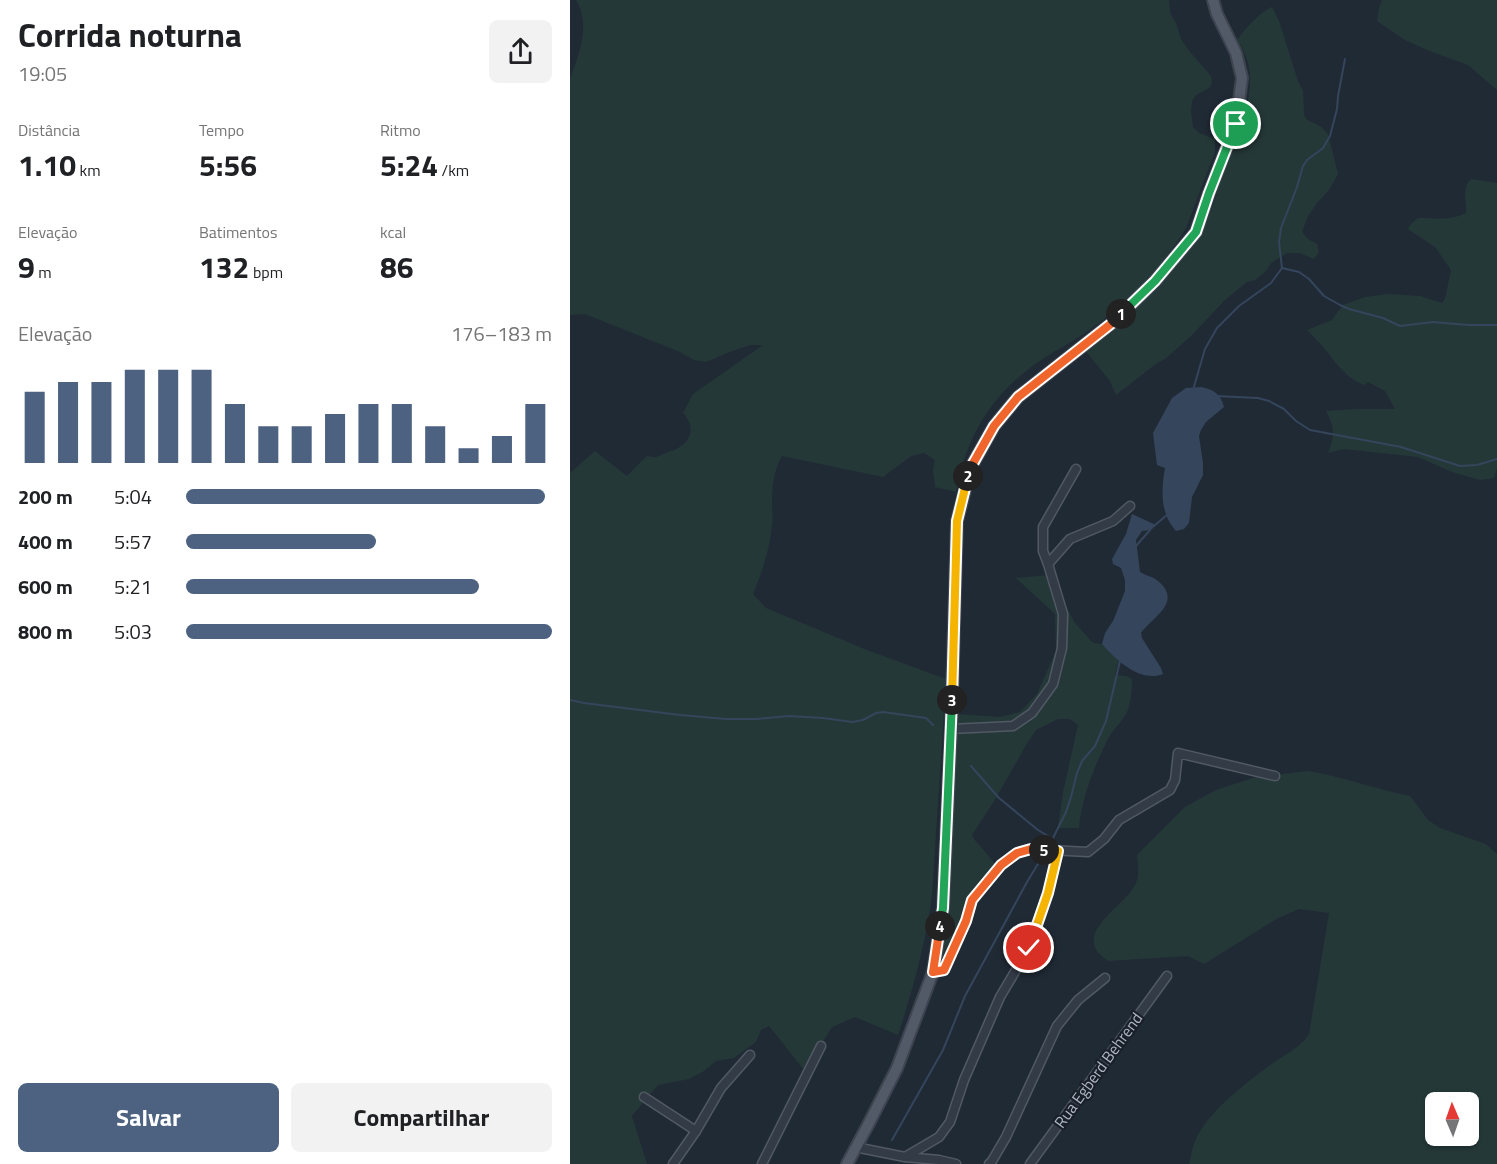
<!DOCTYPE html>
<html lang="pt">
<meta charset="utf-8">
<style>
:root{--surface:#fff;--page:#f2f2f2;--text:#202124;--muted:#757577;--accent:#4d6281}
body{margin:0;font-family:"Titillium Web",sans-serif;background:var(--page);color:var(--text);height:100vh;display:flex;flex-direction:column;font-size:22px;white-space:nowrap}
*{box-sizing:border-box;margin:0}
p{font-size:20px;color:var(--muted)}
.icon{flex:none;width:33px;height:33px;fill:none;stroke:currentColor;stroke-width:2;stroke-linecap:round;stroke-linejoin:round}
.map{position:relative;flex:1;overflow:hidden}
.panel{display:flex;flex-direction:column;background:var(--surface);width:570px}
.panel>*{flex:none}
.needle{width:39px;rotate:358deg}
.tools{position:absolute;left:855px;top:1092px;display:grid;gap:12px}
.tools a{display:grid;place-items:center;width:54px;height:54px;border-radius:9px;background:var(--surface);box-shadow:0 2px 4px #0004;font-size:30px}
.pin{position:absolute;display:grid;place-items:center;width:51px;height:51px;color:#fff;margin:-26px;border:3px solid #fff;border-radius:50%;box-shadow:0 2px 6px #0007}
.km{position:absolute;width:30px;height:30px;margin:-15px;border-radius:50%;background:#222;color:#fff;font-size:16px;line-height:30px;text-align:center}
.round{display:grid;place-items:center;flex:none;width:63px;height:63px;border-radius:9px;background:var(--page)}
.overview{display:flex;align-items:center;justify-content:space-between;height:102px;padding:0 18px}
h1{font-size:33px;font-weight:700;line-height:45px}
.stats{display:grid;grid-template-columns:repeat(3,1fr);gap:9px;height:102px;padding:6px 18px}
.stats div{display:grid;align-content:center}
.stats b{font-size:30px;font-weight:700}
.stats small{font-size:16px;font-weight:400}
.stats p{font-size:16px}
.chart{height:168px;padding:12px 18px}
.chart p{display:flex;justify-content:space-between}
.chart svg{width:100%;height:108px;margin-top:6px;stroke:var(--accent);stroke-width:6}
.primary-button{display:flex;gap:12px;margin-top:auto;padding:12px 18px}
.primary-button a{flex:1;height:69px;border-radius:9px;background:var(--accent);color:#fff;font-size:24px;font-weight:700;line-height:69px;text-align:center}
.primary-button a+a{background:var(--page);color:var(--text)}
ul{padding:0 18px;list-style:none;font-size:20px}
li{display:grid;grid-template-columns:96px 72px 1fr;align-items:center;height:45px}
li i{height:15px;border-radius:8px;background:var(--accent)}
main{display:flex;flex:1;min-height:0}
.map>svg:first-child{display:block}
.green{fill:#253838;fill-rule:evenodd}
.water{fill:#34455c}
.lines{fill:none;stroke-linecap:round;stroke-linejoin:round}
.stream{stroke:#34455c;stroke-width:2}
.minor-casing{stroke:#515964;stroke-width:11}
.major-casing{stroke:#3d444f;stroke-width:14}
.minor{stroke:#333b46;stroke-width:8}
.major{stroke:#515a66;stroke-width:10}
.split-1-casing{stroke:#fff;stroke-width:12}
.split-2-casing{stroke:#fff;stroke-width:12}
.split-3-casing{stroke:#fff;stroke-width:12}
.split-4-casing{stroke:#fff;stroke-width:12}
.split-5-casing{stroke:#fff;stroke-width:12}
.split-6-casing{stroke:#fff;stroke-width:12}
.split-1{stroke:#22a559;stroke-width:8}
.split-2{stroke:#f0652b;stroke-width:8}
.split-3{stroke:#f5b400;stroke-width:8}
.split-4{stroke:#22a559;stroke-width:8}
.split-5{stroke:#f0652b;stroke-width:8}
.split-6{stroke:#f5b400;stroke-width:8}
.labels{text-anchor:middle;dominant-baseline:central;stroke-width:4.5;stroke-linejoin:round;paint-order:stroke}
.street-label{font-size:16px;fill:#adb6c3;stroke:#19202a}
</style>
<main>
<section class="panel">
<div class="overview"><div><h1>Corrida noturna</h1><p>19:05</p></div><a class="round"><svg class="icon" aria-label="share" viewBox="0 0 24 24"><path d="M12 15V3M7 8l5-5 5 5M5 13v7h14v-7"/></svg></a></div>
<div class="stats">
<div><p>Distância</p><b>1.10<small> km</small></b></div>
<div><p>Tempo</p><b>5:56</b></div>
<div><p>Ritmo</p><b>5:24<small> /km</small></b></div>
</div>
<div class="stats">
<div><p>Elevação</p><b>9<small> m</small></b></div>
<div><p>Batimentos</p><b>132<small> bpm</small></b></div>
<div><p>kcal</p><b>86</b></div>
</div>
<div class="chart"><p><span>Elevação</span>176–183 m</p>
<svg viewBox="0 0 160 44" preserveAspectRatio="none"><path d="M5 44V15M15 44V11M25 44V11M35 44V6M45 44V6M55 44V6M65 44V20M75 44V29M85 44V29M95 44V24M105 44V20M115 44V20M125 44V29M135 44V38M145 44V33M155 44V20"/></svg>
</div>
<ul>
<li><b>200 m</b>5:04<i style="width:98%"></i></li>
<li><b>400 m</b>5:57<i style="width:52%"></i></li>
<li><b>600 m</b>5:21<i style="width:80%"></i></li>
<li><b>800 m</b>5:03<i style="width:100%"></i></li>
</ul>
<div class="primary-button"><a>Salvar</a><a>Compartilhar</a></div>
</section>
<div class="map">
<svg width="927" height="1164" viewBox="0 0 927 1164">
<rect width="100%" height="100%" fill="#202a35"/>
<g class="green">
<path d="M6,0H599L600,13L606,23L611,39L620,52L641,76L642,83L639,88L626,95L622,101L621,111L623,127L629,133L645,139V152L616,228C591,269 557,303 518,331C499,344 478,354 460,368C417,401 396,440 386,492L365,487L363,470L365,460L354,453L341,456L313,477L212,456C204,470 202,485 202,502C202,509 203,518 202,525C200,549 192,572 183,594L196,608L297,650L376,679L362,895C356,942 343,989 328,1035L285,1017L262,1027L235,1071L199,1026L191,1030L186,1042L164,1058L146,1061L134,1071L119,1079L88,1085L62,1116L77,1164H0V473L25,451L57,476L77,456C87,458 87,457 96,453C99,451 102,451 105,450C122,441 126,427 113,413L123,394L193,345H180L157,353L136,362L124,360L110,352L15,314L0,315V79C9,55 21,24 6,0Z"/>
<path d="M812,0H927V90L898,65L857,50L835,40L807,21L809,8Z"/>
<path d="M702,7L709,21L728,81L733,91L734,115L737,120C746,124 752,126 758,134L768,174L759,190L747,203L738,216L732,232L738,239L747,244L749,252L744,259L729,253H717L701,263L696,271L685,280L677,282L655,300L621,336L595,359L587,363L546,395L540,381L514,349C560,314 598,282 628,232C633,224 639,216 642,208C648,196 647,181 652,168C657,156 665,144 671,132C674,125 674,117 676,110C682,85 683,62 667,40C674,30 690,12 702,7Z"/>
<path d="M901,179L927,183V468L924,478L910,480L882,472L848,457L774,449L758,453C765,435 765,428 756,411L787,409H825L815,391L798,382L794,385C776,378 766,363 754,348C749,342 743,336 737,330L762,320L773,305L795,297L818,294L850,296L872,303L875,299L881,270L865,247L838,229L840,225L848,218C865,218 880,221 896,213C897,201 891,188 901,179Z"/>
<path d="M481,575L504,622L523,643L532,644L549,660L545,675L556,676L562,679C562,688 561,703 557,712C553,721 543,729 538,739C525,764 511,800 509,828H488L493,792L508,725L500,719H488L466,730L456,745L426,798L402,835L404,839L428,867L425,871L412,881L402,891L384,939L366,979L387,714L430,717L450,712L467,694L486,651L485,614L446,578Z"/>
<path d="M739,771C773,777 806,789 840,796L858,820L870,828L916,844L927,854V1164H619C621,1157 622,1148 625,1141C638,1111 677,1082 703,1063C716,1054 731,1047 739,1034L759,913L729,909L708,918L634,964L618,956L538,961C497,934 556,907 566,883C570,874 568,864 567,855L615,807L646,790L686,777ZM866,1102H898V1136H866Z"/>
</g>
<g class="water">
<path d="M631,387C643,389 651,394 654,407L636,422L631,430L629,436L633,463V475L622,497L619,523L614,529L606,531C590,513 591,491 595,468L587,465L583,433L602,398L616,388Z"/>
<path d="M562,514L586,525L581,530L572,531L566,540L570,572C576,576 582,576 588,581C613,602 583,617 571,633L572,638L591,668L593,674C570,683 546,660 532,644L535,633L543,621L555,591V580L551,568L543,564L542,559L556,534Z"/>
</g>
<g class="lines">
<g class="stream">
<path d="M712,268L729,272L739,279L754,296L770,305L779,309L813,318L830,326L863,322L898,325H927"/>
<path d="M623,390L635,349L647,328L669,306L701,283L712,268L709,242L711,228L727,187L733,166L737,160L753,148L760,136L767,109L768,96L775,59"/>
<path d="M645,396L688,398L699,401L714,409L726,421L740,430L831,447L890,466L907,465L927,459"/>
<path d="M584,526L598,514"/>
<path d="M566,546L580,530"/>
<path d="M0,700L14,703L110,715L156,719H187L219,716L253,718L282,722L293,720L306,713L313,712L356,718L363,725"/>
<path d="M401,766L429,798L468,830L483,839"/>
<path d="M479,846L496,812L501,797L507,773L512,761L525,746L536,721L550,661"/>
<path d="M322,1140L373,1050L395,996L457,882L474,854"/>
</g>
<g class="minor-casing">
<g id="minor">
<path d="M478,564L500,539L543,521L560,506"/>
<path d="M381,729L443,726L462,713L483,684L492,648L493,614L478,564L473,551V527L506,469"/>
<path d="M363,972L374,970L396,921L402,900L431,865L447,853L461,849L518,852L534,839L549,820L600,790L605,780L608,753L705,776"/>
<path d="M74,1097L126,1131"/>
<path d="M285,1147L335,1157L369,1160L386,1164"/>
<path d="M335,1157L369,1137L380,1122L394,1080L430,997L459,948L478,893L488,851"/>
<path d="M103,1164L126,1131L151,1088L180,1055"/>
<path d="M192,1164L251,1046"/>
<path d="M419,1164L422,1161L436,1137L487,1026L508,1000L535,978"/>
<path d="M460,1164L597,976"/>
</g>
</g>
<g class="major-casing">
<path id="major" d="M277,1164L298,1125L327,1068L363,972L373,908L381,729L387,521L401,467L424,426L448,397L542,323L585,281L626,232L639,193L666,124L672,78L666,53L647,14L643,0"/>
</g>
<use href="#minor" class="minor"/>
<use href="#major" class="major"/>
</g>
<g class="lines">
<g class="split-1-casing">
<path id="split-1" d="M551,314L585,281L626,232L639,193L666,124"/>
</g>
<g class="split-2-casing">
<path id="split-2" d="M398,476L401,467L424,426L448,397L542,323L551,314"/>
</g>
<g class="split-3-casing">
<path id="split-3" d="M382,700L387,521L398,476"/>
</g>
<g class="split-4-casing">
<path id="split-4" d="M370,926L373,908L382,700"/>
</g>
<g class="split-5-casing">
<path id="split-5" d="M370,926L363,972L374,970L396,921L402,900L431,865L447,853L461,849L474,850"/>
</g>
<g class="split-6-casing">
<path id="split-6" d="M459,948L478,893L488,851L474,850"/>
</g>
<use href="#split-1" class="split-1"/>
<use href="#split-2" class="split-2"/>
<use href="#split-3" class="split-3"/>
<use href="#split-4" class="split-4"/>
<use href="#split-5" class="split-5"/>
<use href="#split-6" class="split-6"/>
</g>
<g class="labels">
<g class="street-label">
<text transform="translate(528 1070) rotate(-54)">Rua Egberd Behrend</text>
</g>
</g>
</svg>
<div class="tools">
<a><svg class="needle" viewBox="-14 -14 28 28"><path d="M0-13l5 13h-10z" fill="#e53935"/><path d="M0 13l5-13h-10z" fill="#757577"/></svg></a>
</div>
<div class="pin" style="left:666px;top:124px;background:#1e9e55"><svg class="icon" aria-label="arrive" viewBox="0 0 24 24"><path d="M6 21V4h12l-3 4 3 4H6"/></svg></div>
<div class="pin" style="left:459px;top:948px;background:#d93025"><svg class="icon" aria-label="check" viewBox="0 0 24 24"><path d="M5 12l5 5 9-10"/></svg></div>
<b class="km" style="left:551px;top:314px">1</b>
<b class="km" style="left:398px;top:476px">2</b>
<b class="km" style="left:382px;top:700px">3</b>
<b class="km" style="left:370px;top:926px">4</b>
<b class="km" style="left:474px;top:850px">5</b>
</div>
</main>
